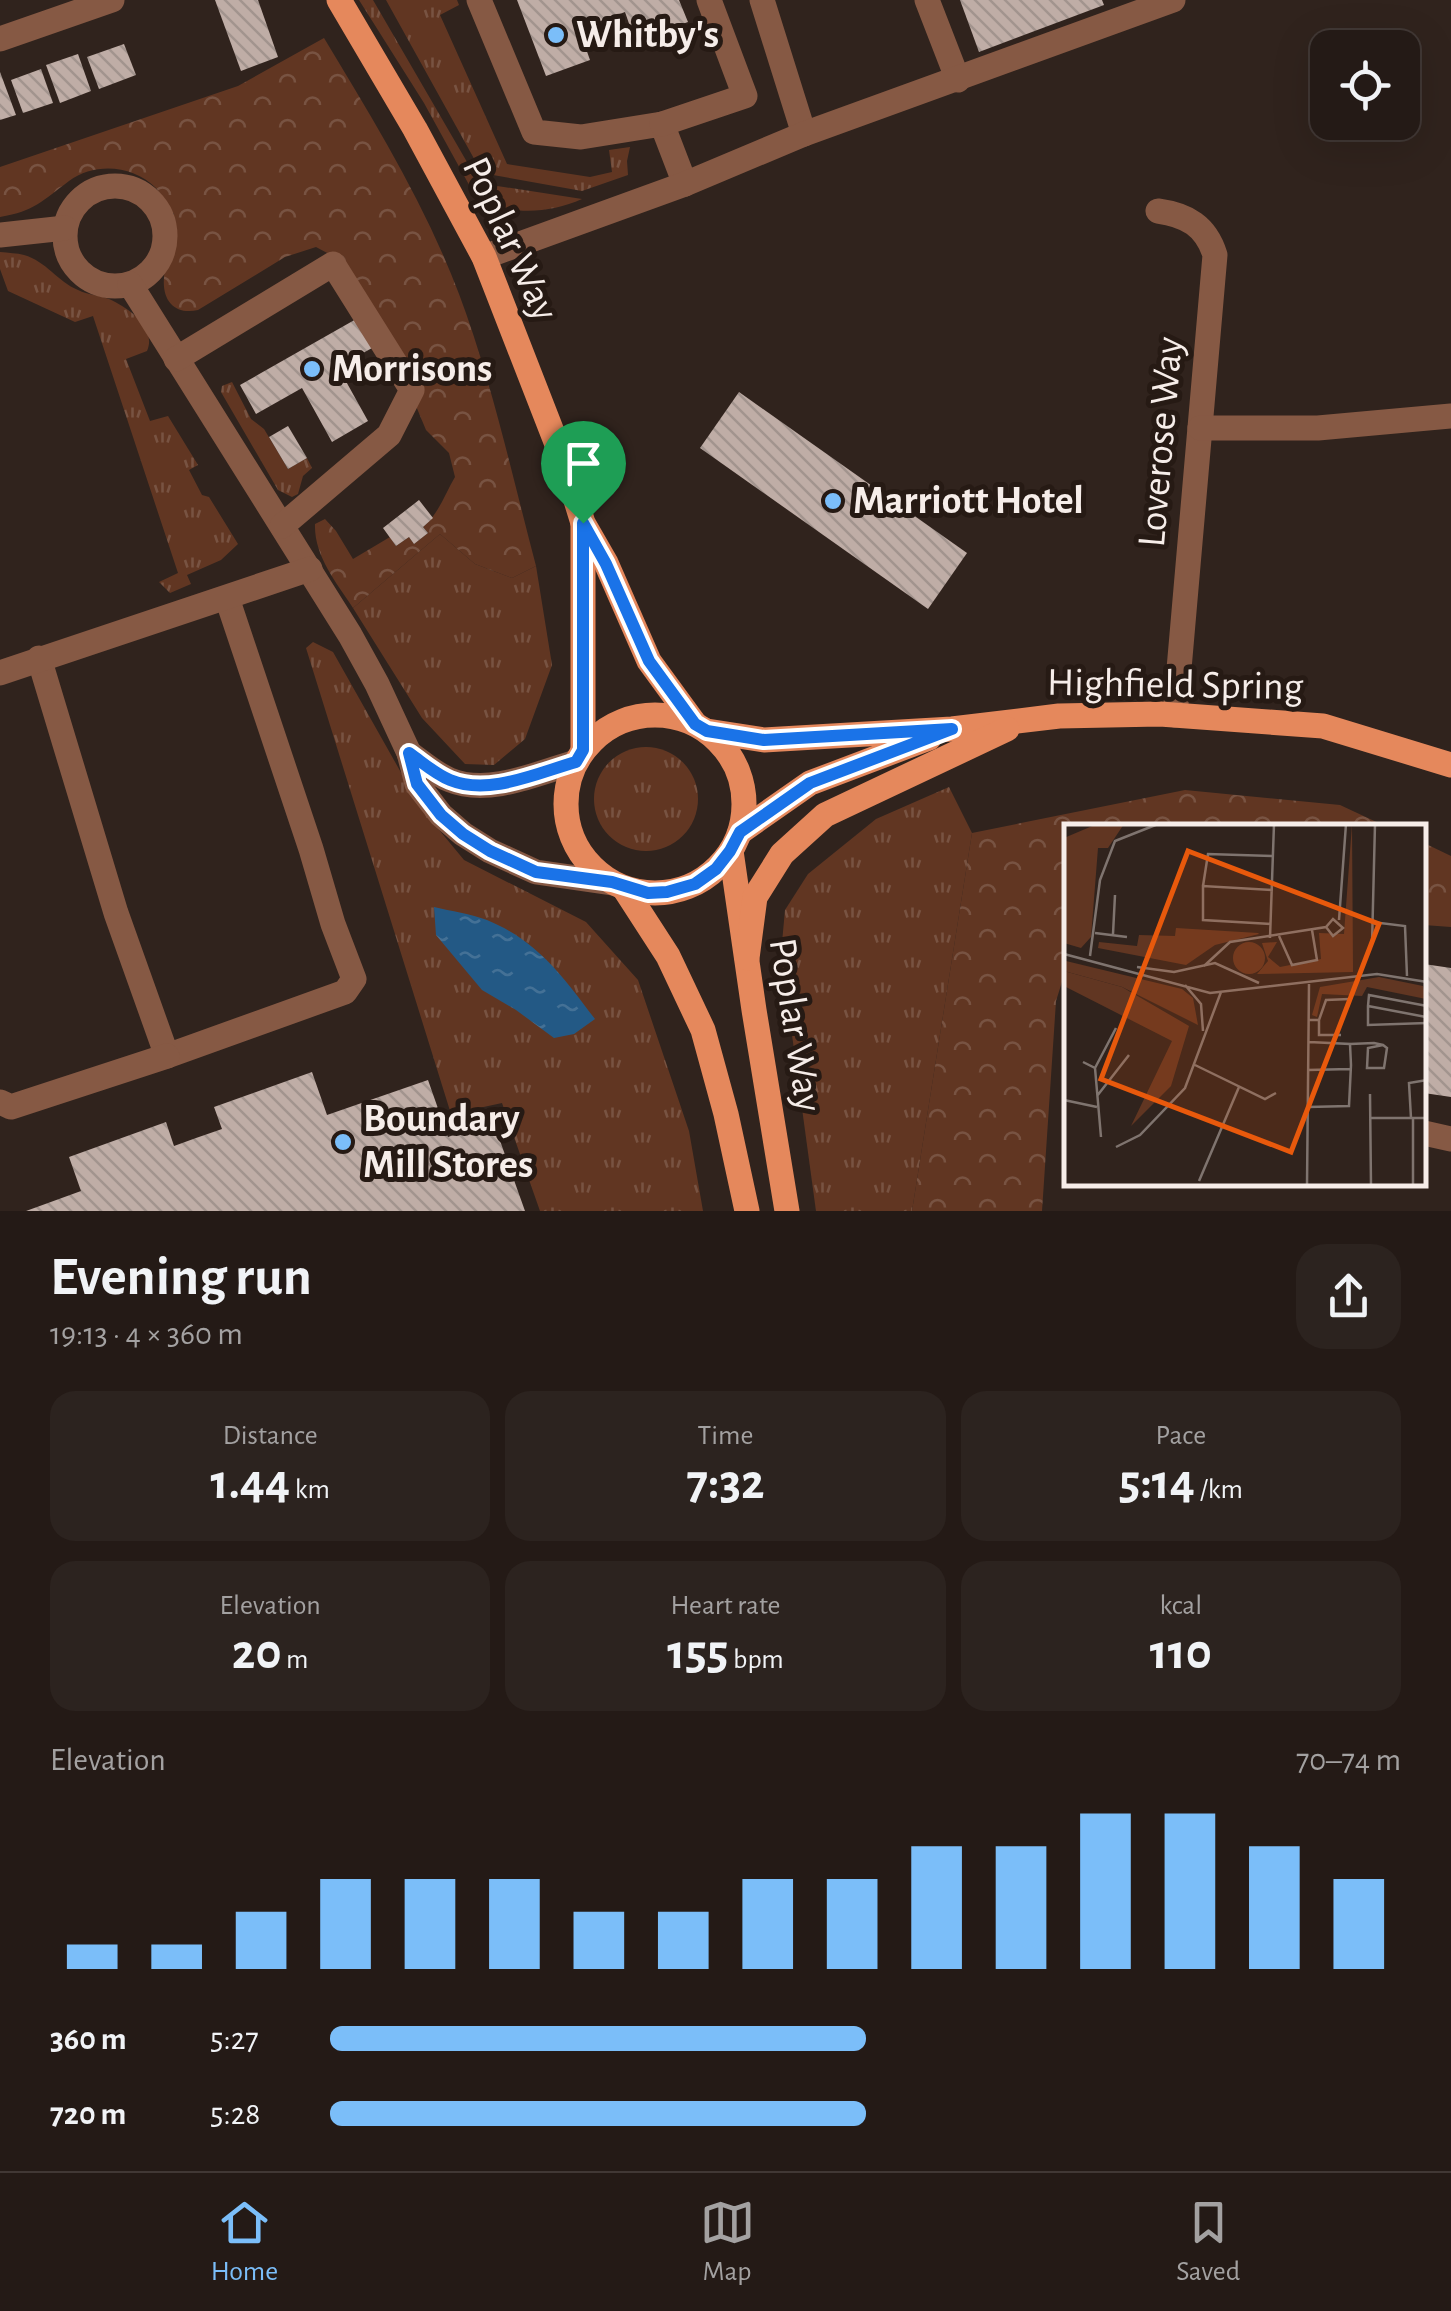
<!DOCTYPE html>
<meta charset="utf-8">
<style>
:root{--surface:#241a16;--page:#2c231f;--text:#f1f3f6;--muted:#a3a1a1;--line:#413835;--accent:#7bbef9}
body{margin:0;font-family:"Alegreya Sans",sans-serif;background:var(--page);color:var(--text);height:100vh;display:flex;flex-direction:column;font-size:38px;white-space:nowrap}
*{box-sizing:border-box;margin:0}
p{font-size:32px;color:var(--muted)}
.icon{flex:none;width:55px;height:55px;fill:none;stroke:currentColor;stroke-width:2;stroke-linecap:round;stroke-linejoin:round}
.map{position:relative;height:1211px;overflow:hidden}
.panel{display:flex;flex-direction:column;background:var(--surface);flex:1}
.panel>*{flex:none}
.buttons{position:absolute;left:1310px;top:30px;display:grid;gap:20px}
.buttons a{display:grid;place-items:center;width:110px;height:110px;border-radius:20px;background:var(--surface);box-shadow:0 10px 40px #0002,0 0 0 2px var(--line);font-size:50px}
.pin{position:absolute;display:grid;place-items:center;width:85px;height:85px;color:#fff;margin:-102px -42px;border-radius:50% 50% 50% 0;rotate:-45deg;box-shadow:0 0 10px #0007}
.pin .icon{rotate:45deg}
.round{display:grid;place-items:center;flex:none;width:105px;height:105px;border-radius:30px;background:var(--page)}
.overview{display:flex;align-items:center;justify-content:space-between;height:170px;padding:0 50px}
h1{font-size:55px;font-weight:600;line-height:75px}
.stats{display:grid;grid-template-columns:repeat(3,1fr);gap:15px;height:170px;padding:10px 50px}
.stats div{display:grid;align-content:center;border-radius:25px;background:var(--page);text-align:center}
.stats b{font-size:50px;font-weight:600}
.stats small{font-size:28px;font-weight:400}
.stats p{font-size:28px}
.chart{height:280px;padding:20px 50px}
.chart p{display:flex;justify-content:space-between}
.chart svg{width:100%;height:180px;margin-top:10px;stroke:var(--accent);stroke-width:6}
ul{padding:0 50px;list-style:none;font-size:32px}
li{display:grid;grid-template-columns:160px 120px 1fr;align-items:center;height:75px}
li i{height:25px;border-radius:12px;background:var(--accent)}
.tab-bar{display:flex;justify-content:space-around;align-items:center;height:140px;border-top:2px solid var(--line);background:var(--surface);font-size:28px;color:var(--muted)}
.tab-bar a{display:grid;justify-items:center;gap:5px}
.tab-bar .selected{color:var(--accent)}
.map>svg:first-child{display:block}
.grass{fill:url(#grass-tufts)}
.forest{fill:url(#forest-crowns)}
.water{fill:url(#water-ripples)}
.building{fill:url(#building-back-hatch)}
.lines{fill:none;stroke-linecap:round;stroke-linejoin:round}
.minor{stroke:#865944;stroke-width:25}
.major{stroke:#e5885c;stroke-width:25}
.route-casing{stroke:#fff;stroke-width:20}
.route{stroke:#1a73e8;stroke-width:12}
.poi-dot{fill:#7bbef9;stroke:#261a14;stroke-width:4}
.labels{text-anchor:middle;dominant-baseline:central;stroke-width:10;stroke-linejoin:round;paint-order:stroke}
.poi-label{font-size:40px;font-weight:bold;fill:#f6ede9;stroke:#261a14;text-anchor:start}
.street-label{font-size:40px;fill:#f6ede9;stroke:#261a14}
.inset-road{fill:none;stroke:#7f746f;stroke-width:2.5}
.view{fill:#e8590c;fill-opacity:0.15;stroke:#e8590c;stroke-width:5}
.inset-edge{fill:none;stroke:#f6ede9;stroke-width:5}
</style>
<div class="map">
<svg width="1451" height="1211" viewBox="0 0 1451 1211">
<defs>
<pattern id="grass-tufts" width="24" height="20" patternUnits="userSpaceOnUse" patternTransform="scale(2.5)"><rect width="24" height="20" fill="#613622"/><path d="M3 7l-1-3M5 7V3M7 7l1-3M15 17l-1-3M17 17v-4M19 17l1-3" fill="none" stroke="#785342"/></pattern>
<pattern id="forest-crowns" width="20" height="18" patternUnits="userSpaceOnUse" patternTransform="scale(2.5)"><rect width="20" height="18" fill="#613622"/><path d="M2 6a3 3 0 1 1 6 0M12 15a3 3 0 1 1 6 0" fill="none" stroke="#785342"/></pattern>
<pattern id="water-ripples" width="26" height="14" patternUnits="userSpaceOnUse" patternTransform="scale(2.5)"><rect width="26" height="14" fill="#235985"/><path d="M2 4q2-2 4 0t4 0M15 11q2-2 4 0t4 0" fill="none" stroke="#447196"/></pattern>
<pattern id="building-back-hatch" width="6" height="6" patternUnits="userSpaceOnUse" patternTransform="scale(2.5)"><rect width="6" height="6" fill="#bfada6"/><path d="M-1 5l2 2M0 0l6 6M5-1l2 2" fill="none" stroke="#a2948e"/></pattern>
</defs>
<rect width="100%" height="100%" fill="#30231d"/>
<g class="grass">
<path d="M359,0H373L478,181L485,200L473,192L424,103Z"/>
<path d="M386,0H457L459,5L440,15L507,164L590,177L612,172L609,150L630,147L627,161L628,175L582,191L482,173Z"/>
<path d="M491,185L582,199C557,210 529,214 503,208Z"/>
<path d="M0,252C8,253 17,253 24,255C46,261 58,282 78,290C88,295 99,295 109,299C129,308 157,328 147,351L126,359L150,421L168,416L198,465L189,470L202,495L209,497L238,544L221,560L187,575L191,584L170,593L159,582L178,573L93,316L75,322L8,291L0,269Z"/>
<path d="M232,382L251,419L264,429L288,469L307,458L312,468L303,476L298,494L292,497L278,490L221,392L222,386Z"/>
<path d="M440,534L475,564L512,578L536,566L552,665L525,739L494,765L465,764L422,718L353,608Z"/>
<path d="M313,642L333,652L421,808L464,860L586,922L638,980L689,1131L703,1211H540L502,1103L451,1114L306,648Z"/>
<circle cx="646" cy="799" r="52"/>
<path d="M949,787L972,833L912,1211H816L781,954L785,910L808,874L876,819Z"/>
</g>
<g class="forest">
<path d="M324,38C374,121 425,204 459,294C492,382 512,475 536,566L512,578L475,564L440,534L353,608C336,582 314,556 315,524L325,519L336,531L353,559L390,537L396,546L409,537L414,544L428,533L423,527C438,515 445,494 455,477L449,453L426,430L416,406L331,255L316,247L285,257L198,310C176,315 162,302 164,278C164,271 169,263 170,255C173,242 173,228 174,214C168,206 163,196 156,188C133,165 95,162 69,181C42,201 35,211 0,217V167L238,86Z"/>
<path d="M1185,790L1340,805L1385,826H1066V969L1056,1001L1042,1211H912L972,833Z"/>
<path d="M1424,843L1451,856V927L1424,925Z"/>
</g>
<path class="water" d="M434,907C451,911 471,914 487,920C538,941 563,977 595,1019L574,1034L554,1038L516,1010L482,990L436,935Z"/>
<g class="building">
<path d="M215,0H258L278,57L241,71Z"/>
<path d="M517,0H679L688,22L635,41L625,12L579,29L590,60L546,76Z"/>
<path d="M960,0H1102L1104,5L979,52Z"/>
<path d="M124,44L136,75L99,89L87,57Z"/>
<path d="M78,54L91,91L60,103L46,65Z"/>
<path d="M41,69L53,103L23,113L11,80Z"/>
<path d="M0,72L16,115L0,120Z"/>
<path d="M365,314L381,343L338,367L368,421L332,442L302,388L256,414L240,385Z"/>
<path d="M739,392L967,553L928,609L700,448Z"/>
<path d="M288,426L307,458L288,469L269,437Z"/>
<path d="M419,500L433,518L423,527L428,533L414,544L409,537L396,546L383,528Z"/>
<path d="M1424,964L1451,968V1097L1424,1093Z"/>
<path d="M312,1072L327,1115L428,1080L448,1137L493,1121L525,1211H26L81,1191L69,1157L166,1122L174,1146L196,1138L222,1129L214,1107Z"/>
</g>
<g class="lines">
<g class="minor">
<path d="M479,0L534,132L581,137L662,124L685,184"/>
<path d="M762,0L804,134"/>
<path d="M927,0L958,80"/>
<path d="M0,39L112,0"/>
<path d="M662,124L745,96L709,0"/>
<circle cx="115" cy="236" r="50"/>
<path d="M1158,211C1187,215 1206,226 1215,255L1175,715"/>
<path d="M0,235L65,228"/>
<path d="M484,257L685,184L804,134L1173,0"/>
<path d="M130,284L350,635L377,684L409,753L417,784L441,815L463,834L490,851L536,872L612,883"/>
<path d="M176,359L333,264L412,390L389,435L282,526"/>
<path d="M1200,428H1318L1451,416"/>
<path d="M39,658L116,913L167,1056L345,992L354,979L333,924L311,849L227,598"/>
<path d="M0,673L310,569"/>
<path d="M409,753C422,762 435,774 450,780C489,796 538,773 576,762"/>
<path d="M0,1102L11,1107L167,1056"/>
<path d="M1424,1133L1451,1139"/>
</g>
<g class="major">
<path d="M339,0L415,129L484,257L565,465L583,523L606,563L649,661L695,724"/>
<path d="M583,524V749"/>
<circle cx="655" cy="804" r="89"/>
<path d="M707,731L764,740L952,729L1059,716L1160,714L1323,726L1451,765"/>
<path d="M740,832L810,783L929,738"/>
<path d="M731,851L754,1010L787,1211"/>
<path d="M624,888L668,956L703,1030L726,1114L747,1211"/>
<path d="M747,958L755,897L782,854L825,815L1007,729"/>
</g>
</g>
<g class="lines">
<g class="route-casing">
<path id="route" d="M583,523L606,564L649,661L695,724L707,731L764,740L952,729L810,783L740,832L730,851L716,869L695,884L667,892L648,893L612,882L536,872L490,851L463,834L441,815L417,784L409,753C422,762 435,774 450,780C489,796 537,773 576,762L583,750Z"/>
</g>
<use href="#route" class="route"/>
</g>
<g class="poi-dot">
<circle cx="556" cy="35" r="10"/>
<circle cx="312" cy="369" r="10"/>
<circle cx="833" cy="501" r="10"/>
<circle cx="343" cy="1142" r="10"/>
</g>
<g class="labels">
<g class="poi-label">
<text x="576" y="35">Whitby's</text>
<text x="332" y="369">Morrisons</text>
<text x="853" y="501">Marriott Hotel</text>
<text x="363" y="1119">Boundary<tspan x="363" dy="46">Mill Stores</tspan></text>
</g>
<g class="street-label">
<text transform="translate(510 239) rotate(65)">Poplar Way</text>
<text transform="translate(1161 442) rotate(-85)">Loverose Way</text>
<text transform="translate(1175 685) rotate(1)">Highfield Spring</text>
<text transform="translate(795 1025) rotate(81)">Poplar Way</text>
</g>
</g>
<g transform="translate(1064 824)">
<rect width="362" height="362" fill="#30231d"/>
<path d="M33,0H60L44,24H34L27,113L17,124L0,119V14ZM112,104L194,109L195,110L151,121L122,141L34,124L35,118L73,122L75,111L111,112ZM169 134a16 16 0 1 1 32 0a16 16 0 1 1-32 0ZM2,137L118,165L129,174L134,201L58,163L0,147ZM315,153L359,162L362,175L303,163L298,172L258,170L253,193L248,191L256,163Z" fill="#613622"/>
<path d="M288,0L289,148L193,150L204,137L198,119L213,118L204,133L216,143L257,135L255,109L280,110ZM0,147L58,163L125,202L107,262L67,302L108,217L0,162Z" fill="#613622"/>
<path class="inset-road" d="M139,62L144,30L210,32M275,96L282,0M308,98L341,102L343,152M207,100L139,96V62L209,66M31,109L63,113M49,110L51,71M215,112L228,141L253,136L248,106M206,114L210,0M308,120L311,0M0,130L146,169L313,150L363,158M26,132L36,56L51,17L94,0M140,142L166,118L262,103L269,95L279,104L269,112L262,103M73,143L110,148L151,139L195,159M121,161L137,180L139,207M304,182L362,193M363,182L305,171L304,182V201L363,199M244,196H255L262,176L286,175M255,196V211H277M286,220L310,219L319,221L323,224L320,244H303L304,224L319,221M19,238L31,244L37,313M131,241L201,275L212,269M31,244L52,204M244,246L286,245M306,270L307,362M33,272L65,231M0,276L33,283M244,283L285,282L287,241L286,220L245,218M307,294H363M347,294L345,259L363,256M349,294V362M52,323L76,311L121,264L157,168M135,357L175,263M243,362L245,160"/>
<path class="view" d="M124,27L315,100L227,328L37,255Z"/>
<rect width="362" height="362" class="inset-edge"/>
</g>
</svg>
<div class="buttons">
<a><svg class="icon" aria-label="locate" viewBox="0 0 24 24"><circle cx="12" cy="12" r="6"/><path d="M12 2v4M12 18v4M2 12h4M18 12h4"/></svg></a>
</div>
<div class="pin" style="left:583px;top:523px;background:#1e9e55"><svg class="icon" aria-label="arrive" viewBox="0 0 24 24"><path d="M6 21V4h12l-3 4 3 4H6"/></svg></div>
</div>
<section class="panel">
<div class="overview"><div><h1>Evening run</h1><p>19:13 · 4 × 360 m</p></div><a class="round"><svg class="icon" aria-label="share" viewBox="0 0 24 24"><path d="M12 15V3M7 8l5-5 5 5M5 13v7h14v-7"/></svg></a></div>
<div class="stats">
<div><p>Distance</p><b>1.44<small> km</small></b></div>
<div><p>Time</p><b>7:32</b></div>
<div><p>Pace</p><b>5:14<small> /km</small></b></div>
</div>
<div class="stats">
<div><p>Elevation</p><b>20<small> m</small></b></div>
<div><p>Heart rate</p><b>155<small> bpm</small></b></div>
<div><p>kcal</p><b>110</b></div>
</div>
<div class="chart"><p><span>Elevation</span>70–74 m</p>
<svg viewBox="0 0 160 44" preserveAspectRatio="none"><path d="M5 44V38M15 44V38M25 44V30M35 44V22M45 44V22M55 44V22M65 44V30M75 44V30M85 44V22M95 44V22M105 44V14M115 44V14M125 44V6M135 44V6M145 44V14M155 44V22"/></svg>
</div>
<ul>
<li><b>360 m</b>5:27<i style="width:50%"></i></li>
<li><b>720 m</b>5:28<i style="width:50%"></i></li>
</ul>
</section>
<nav class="tab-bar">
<a class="selected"><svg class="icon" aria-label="home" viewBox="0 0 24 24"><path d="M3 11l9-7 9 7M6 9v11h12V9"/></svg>Home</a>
<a><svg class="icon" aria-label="map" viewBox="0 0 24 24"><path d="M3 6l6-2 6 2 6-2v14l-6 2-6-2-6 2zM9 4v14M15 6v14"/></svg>Map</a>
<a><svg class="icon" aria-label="saved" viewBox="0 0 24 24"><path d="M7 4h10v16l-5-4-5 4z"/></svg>Saved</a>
</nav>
